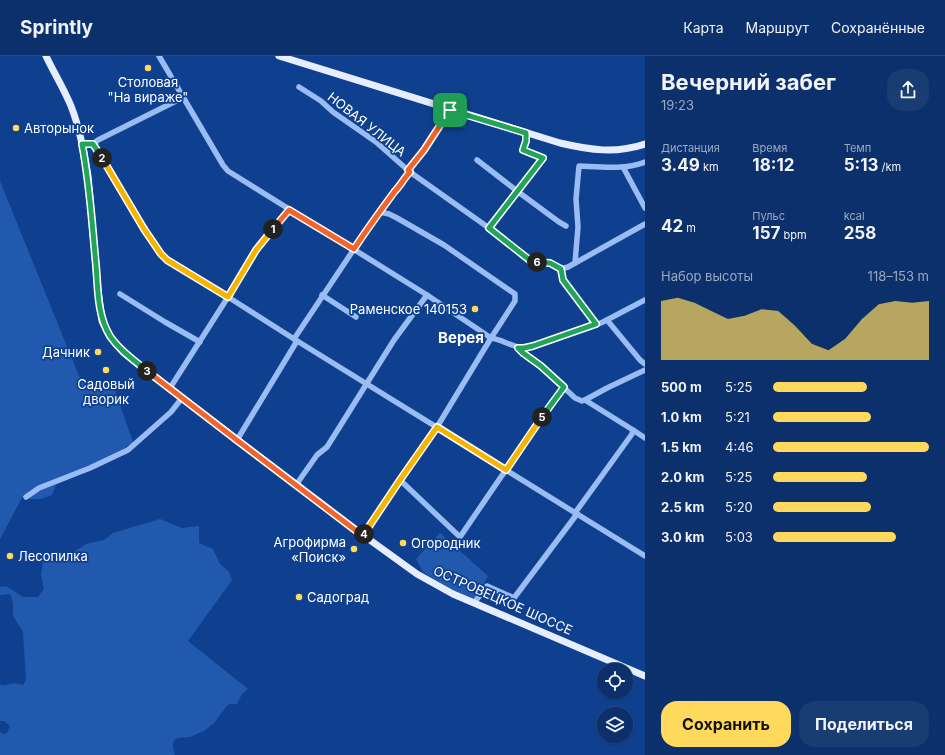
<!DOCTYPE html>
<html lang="ru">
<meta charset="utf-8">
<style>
:root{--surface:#0b306b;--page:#193c73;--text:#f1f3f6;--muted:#9aa9c1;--line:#2b4b7e;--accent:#ffd95b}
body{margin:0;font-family:Inter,sans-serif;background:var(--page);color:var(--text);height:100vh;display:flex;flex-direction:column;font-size:15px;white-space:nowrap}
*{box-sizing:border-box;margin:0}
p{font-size:13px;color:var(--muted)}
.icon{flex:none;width:22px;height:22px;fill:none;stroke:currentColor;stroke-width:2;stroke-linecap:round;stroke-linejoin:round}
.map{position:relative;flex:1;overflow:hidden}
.drawer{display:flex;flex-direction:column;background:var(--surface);width:300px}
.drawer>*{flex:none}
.controls{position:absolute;left:597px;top:607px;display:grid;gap:8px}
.controls a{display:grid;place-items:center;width:36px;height:36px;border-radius:50%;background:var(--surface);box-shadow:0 1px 3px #0004,0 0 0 1px var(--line);font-size:20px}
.pin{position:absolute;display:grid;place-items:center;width:34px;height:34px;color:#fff;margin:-17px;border-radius:8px;box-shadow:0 2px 6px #0006}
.km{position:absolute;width:20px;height:20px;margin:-10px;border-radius:50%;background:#222;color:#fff;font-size:11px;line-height:20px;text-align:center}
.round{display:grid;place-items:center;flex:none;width:42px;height:42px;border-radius:16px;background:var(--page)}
.summary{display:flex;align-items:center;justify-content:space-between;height:68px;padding:0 16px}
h1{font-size:22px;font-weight:700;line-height:30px}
.stats{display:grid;grid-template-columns:repeat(3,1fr);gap:6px;height:68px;padding:4px 16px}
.stats div{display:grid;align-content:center}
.stats b{font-size:17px;font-weight:700}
.stats small{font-size:11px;font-weight:400}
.stats p{font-size:11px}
.chart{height:112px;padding:8px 16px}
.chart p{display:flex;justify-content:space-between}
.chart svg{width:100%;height:72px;margin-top:4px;fill:var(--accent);opacity:.7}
.button{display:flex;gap:8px;margin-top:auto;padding:8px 16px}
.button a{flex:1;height:46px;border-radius:16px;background:var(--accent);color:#111;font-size:16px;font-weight:700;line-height:46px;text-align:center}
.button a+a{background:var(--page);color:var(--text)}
ul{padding:0 16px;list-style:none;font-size:13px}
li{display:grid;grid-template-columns:64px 48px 1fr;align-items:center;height:30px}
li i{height:10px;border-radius:5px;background:var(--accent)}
header{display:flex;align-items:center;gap:24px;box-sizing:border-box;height:56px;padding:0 20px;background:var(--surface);border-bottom:1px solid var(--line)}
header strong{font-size:19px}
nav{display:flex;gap:22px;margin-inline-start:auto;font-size:14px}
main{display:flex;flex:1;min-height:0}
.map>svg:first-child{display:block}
.green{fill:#2159af}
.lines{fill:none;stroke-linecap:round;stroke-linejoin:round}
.minor{stroke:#99bcf3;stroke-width:5.5}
.major{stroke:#e5edff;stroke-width:7}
.split-1-casing{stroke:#fff;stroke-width:8}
.split-2-casing{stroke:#fff;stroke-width:8}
.split-3-casing{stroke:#fff;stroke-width:8}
.split-4-casing{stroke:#fff;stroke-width:8}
.split-5-casing{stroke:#fff;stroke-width:8}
.split-6-casing{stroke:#fff;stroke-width:8}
.split-7-casing{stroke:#fff;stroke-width:8}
.split-1{stroke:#f0652b;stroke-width:5}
.split-2{stroke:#f5b400;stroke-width:5}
.split-3{stroke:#22a559;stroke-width:5}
.split-4{stroke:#f0652b;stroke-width:5}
.split-5{stroke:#f5b400;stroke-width:5}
.split-6{stroke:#22a559;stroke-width:5}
.split-7{stroke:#22a559;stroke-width:5}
.poi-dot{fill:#ffd95b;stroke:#0f408f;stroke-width:1.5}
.labels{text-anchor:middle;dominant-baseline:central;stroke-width:3.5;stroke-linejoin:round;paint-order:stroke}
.poi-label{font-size:13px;fill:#fff;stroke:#0f408f;text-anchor:start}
.street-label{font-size:13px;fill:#fff;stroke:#0f408f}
.quarter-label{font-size:15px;font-weight:bold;fill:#fff;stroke:#0f408f}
</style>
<header>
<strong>Sprintly</strong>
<nav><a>Карта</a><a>Маршрут</a><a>Сохранённые</a></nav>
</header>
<main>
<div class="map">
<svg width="645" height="699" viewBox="0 0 645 699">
<rect width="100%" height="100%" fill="#0f408f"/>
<g class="green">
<path d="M0,125L81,325L113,329L133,386L115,399L56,428L52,439L40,443H30L24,438L0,483Z"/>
<path d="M160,463L182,472L199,470V487L213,493L220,508L229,516L232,524L188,585L248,633L242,638L237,648H229L226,651L214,667L204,675L190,681L178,682L174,684C172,689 173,694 175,699H0V676L4,678L7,677L10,670L4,665H0V629C4,630 6,629 10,628C14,627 19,628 23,629L26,624L23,576L13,560V547L10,538L0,539V531L6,530L23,541H38L44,533L41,519L43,504L51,497L69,499L86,488L104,484L113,477Z"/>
<path d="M440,477L488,520L474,544L449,532L423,516L416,503Z"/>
</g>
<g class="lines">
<g class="minor">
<path d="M159,0L223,109L228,115L427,239L491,282C505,284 513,293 528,291L591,271L603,266L645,244"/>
<path d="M299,31L321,45L333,56L376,86L410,116L489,172L532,206L550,207L561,213L568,211L645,168"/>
<path d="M82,88H93L98,84L184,41"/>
<path d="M93,88L144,173L161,197L167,204L228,241L294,283L645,500"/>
<path d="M477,104L517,135L559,166L566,170"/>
<path d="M623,111L645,152"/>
<path d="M408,114L424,94L450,54"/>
<path d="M489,172L543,102L523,94L526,85V77"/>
<path d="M575,207L578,171L576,143L579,110C601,111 624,114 645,106"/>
<path d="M561,213L563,224L596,269"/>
<path d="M120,238L165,266L200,286"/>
<path d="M322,239L356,261"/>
<path d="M607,264L640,304L645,308"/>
<path d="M294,283L364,178L396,134L403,123L410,116"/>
<path d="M518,291L523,297L541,310L575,342L582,345L585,344L607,332L645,314"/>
<path d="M170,332L228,241L257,194L289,153"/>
<path d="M633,374L645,382"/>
<path d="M237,384L297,285"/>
<path d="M400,424L460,481C494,431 528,381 564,331"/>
<path d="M296,429L317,399L327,391L394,284L427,239"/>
<path d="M26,441L39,432L90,412L128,394L171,356L182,342"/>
<path d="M575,457L632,378L633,374L585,344"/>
<path d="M363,479L400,424L437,371L491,282L515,245V238L444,189L397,162L389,158L380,156"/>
<path d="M474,547L487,530L514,542L577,458"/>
</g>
<g class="major">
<path d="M46,0C54,17 64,33 71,50C80,73 84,97 88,120L98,234L102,265L110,281L124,297L239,385L363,479L417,518L453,538L645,620"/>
<path d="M279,0L560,87C590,94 615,98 645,88"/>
</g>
</g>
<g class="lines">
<g class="split-1-casing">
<path id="split-1" d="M273,173L289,154L354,193C367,173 381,154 395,135C401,129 404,122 410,116L408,114L424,94L450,54"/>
</g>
<g class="split-2-casing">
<path id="split-2" d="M102,102L144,173L161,198L167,204L228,241L256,194L273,173"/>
</g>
<g class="split-3-casing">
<path id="split-3" d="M102,102L93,88H82C90,128 92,169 96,209C98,232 97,259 110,280C119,294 134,304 147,315"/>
</g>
<g class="split-4-casing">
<path id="split-4" d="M147,315L238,385L363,480L364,478"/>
</g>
<g class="split-5-casing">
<path id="split-5" d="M364,478L400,424L437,371L506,414L542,361"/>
</g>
<g class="split-6-casing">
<path id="split-6" d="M537,206L550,207L561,213L563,224L596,268L533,290L524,292H518L523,297L541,310L564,331L542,361"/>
</g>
<g class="split-7-casing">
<path id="split-7" d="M450,54L526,77V85L523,94L543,102L489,172L532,206H537"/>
</g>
<use href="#split-1" class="split-1"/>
<use href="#split-2" class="split-2"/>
<use href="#split-3" class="split-3"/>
<use href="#split-4" class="split-4"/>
<use href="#split-5" class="split-5"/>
<use href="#split-6" class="split-6"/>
<use href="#split-7" class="split-7"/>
</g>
<g class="poi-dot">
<circle cx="148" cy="12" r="4"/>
<circle cx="16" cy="72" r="4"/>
<circle cx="475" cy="253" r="4"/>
<circle cx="98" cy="296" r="4"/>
<circle cx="106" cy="314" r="4"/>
<circle cx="403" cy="487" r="4"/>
<circle cx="354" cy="493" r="4"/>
<circle cx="10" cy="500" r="4"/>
<circle cx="299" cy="541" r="4"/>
</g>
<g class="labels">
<g class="poi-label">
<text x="148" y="26" text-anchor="middle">Столовая<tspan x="148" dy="15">"На вираже"</tspan></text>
<text x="24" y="72">Авторынок</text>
<text x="467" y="253" text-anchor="end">Раменское 140153</text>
<text x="90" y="296" text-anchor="end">Дачник</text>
<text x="106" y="328" text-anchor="middle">Садовый<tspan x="106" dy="15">дворик</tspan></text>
<text x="346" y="486" text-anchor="end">Агрофирма<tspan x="346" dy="15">«Поиск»</tspan></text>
<text x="411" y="487">Огородник</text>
<text x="18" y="500">Лесопилка</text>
<text x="307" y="541">Садоград</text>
</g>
<g class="street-label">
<text transform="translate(367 68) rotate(38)">НОВАЯ УЛИЦА</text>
<text transform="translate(503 544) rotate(24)">ОСТРОВЕЦКОЕ ШОССЕ</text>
</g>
<g class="quarter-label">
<text x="461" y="281">Верея</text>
</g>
</g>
</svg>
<div class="controls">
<a><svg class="icon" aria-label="locate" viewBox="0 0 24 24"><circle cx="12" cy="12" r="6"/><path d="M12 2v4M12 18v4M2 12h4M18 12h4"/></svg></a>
<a><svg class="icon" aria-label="layers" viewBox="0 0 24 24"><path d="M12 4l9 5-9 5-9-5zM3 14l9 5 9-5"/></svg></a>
</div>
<div class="pin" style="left:450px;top:54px;background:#1e9e55"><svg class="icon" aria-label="arrive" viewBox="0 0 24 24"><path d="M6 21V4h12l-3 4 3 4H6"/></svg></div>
<b class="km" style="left:273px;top:173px">1</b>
<b class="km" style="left:102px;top:102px">2</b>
<b class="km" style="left:147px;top:315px">3</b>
<b class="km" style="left:364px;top:478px">4</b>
<b class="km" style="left:542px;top:361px">5</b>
<b class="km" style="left:537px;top:206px">6</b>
</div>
<section class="drawer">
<div class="summary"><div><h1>Вечерний забег</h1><p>19:23</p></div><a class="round"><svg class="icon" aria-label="share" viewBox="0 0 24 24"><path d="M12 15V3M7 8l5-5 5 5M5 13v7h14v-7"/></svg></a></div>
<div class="stats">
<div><p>Дистанция</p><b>3.49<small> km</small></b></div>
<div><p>Время</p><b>18:12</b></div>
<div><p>Темп</p><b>5:13<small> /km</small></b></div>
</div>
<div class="stats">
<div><b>42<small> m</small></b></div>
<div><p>Пульс</p><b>157<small> bpm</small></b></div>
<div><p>kcal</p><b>258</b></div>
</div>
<div class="chart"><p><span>Набор высоты</span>118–153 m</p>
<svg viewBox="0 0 160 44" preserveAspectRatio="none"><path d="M0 44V8L10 6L20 9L30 14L40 19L50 17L60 13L70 14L80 23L90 34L100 38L110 31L120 19L130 10L140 8L150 9L160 8V44z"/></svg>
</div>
<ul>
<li><b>500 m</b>5:25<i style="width:60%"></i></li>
<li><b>1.0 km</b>5:21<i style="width:63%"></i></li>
<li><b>1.5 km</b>4:46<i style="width:100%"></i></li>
<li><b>2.0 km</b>5:25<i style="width:60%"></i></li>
<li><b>2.5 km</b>5:20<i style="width:63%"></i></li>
<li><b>3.0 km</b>5:03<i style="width:79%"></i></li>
</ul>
<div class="button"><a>Сохранить</a><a>Поделиться</a></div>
</section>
</main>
